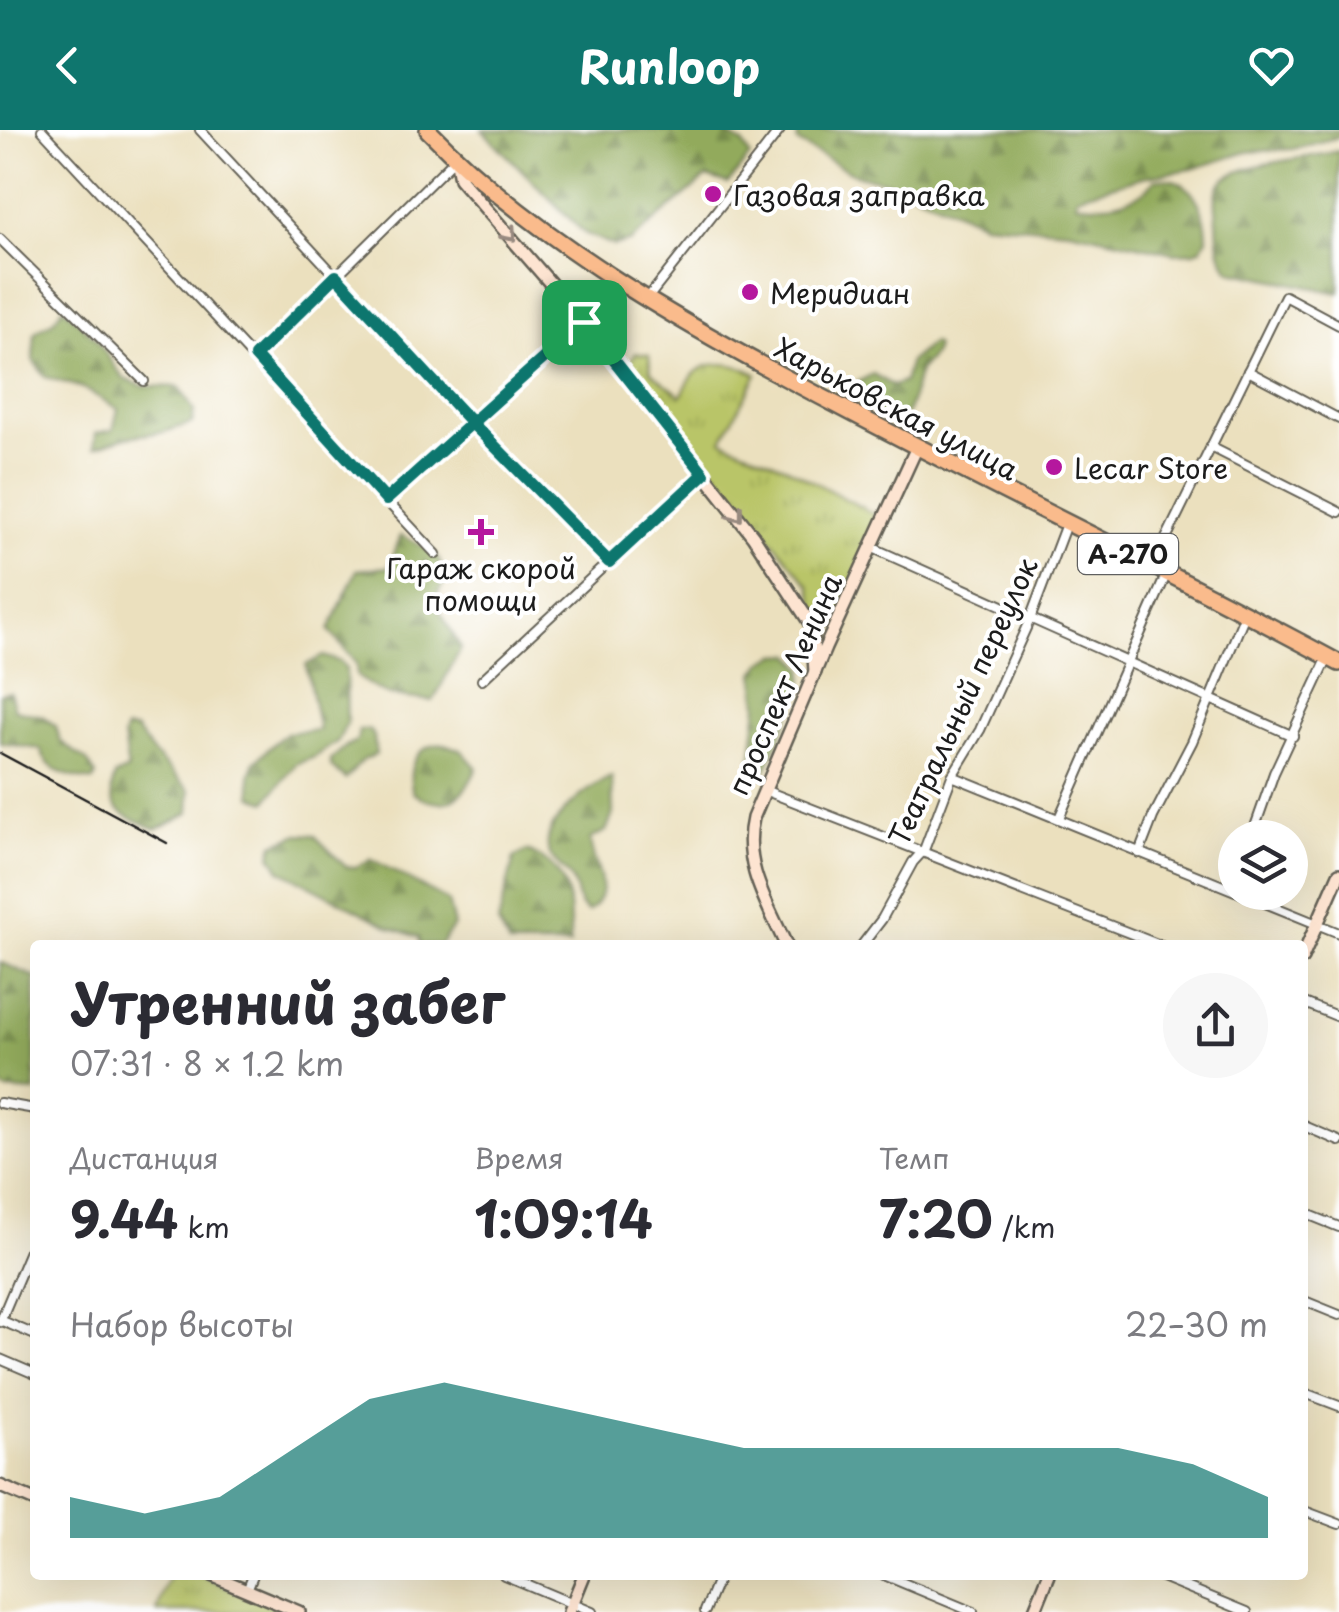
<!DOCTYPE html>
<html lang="ru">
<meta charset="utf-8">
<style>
:root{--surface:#fff;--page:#f7f7f7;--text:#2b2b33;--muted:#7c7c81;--accent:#0f766e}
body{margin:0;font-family:"Playpen Sans",sans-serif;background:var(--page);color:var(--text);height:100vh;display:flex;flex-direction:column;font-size:38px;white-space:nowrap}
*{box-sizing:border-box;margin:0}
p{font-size:32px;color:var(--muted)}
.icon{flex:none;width:55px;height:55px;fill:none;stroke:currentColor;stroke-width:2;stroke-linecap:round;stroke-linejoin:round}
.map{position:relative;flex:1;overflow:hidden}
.panel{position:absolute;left:30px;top:810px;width:1278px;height:640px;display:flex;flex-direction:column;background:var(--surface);border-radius:10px;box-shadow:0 10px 40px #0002}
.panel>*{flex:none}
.controls{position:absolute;left:1218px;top:690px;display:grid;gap:20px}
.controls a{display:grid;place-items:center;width:90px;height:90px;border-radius:50%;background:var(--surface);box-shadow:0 10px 40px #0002;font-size:50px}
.pin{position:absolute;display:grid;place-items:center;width:85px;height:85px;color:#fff;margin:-42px;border-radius:20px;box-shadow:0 5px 15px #0006}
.round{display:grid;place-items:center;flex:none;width:105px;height:105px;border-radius:52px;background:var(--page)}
.overview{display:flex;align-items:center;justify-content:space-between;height:170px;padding:0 40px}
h1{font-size:55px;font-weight:700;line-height:75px}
.metrics{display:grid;grid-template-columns:repeat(3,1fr);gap:15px;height:170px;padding:10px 40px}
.metrics div{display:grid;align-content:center}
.metrics b{font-size:50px;font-weight:700}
.metrics small{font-size:28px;font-weight:400}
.metrics p{font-size:28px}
.chart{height:280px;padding:20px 40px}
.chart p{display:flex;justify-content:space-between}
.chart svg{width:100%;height:180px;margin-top:10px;fill:var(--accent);opacity:.7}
header{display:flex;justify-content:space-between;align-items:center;height:130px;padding:0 40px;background:var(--accent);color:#fff;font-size:45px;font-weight:700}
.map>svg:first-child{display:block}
.forest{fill:url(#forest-firs);stroke:#57633c;stroke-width:2.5}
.park{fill:url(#park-tufts);stroke:#6a7042;stroke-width:2.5}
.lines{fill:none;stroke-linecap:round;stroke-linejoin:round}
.street-casing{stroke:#646155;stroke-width:12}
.secondary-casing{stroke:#646155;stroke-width:16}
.highway-casing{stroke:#646155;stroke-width:20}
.street{stroke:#fff;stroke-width:8}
.secondary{stroke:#fde4d1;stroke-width:11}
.highway{stroke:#fabb8c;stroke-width:15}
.rail{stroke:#1c1c1c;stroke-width:2.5}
.oneway{stroke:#988a80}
.route-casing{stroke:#fff;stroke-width:20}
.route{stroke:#0f766e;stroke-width:12}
.poi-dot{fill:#b5179e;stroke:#fff;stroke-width:4}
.labels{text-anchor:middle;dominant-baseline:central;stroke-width:8;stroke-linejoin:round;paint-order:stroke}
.shield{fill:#fff;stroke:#606060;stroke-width:2.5}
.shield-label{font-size:25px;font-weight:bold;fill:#1c1c1c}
.poi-label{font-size:28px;fill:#1c1c1c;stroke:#fff;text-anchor:start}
.street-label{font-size:28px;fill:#1c1c1c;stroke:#fff}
</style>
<header><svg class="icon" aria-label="back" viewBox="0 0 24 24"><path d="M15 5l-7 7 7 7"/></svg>Runloop<svg class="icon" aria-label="heart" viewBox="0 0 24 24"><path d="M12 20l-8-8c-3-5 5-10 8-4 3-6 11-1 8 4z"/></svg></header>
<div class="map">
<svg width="1339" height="1482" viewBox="0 0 1339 1482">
<defs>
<pattern id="forest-firs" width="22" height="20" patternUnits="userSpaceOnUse" patternTransform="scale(2.5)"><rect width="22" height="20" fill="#92aa5c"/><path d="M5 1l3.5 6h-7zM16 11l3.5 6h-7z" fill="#768a4b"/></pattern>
<pattern id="park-tufts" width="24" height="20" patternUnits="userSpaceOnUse" patternTransform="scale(2.5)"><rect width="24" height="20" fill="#b9c567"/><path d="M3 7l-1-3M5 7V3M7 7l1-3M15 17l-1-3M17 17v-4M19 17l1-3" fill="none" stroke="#9ea959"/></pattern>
</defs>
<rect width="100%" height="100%" fill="#fff"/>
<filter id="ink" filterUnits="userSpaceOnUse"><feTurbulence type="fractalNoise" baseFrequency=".01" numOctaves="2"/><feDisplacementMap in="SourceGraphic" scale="20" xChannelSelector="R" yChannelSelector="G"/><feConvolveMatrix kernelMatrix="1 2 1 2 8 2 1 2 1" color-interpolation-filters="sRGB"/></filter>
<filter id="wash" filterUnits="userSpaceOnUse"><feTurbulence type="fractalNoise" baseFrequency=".0048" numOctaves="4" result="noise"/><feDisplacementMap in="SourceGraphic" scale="40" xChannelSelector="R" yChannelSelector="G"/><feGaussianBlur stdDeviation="2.25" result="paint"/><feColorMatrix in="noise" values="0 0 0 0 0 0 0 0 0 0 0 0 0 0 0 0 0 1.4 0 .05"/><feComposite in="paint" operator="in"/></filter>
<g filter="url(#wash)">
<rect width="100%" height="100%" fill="#ebe0be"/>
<g class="forest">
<path d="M482,0H721L743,14L750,26L728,54L707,47L631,111L614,116L584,103Z"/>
<path d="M799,0H1339V7L1293,19L1247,22L1192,39L1142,47L1077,66L1076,72C1097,80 1142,71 1154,50C1189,42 1207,78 1207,109L1201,119L1195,122L1174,123L1069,100L983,93L892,53L856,45L797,12Z"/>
<path d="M1339,21V163L1231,141C1217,126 1218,110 1217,90C1216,78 1213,63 1221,53C1235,33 1313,28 1339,21Z"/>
<path d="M63,177L95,208L124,249L143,256L179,257L194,281L192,293L164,302L126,307L94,318L96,303L113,300L118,279L83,258L45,247L33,230L35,202L53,191Z"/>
<path d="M932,213L936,216C934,230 923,232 918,244C912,262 913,279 900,293H893L858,268L856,253L873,244L893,256L904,252L910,231Z"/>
<path d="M401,405L436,424L447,447L434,471L461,518L433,571C396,566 387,570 357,546L356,534L329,500L357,440L389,437Z"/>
<path d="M792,524L804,539L803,554L764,644L757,648L751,635L758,576L755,543L762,533L776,525Z"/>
<path d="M323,526L341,532L346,539L347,593L338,611L315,627L296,634L266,672L252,666L250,645L255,631L286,603L319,600L306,535Z"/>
<path d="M10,562L15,580L42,586L56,596L60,611L87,631L96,645L93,651C68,646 49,644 40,619L0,613V564Z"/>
<path d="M126,599L136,600L154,624L190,661L189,683L156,699C129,687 102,682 115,646L128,640L123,606Z"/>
<path d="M359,600H369L374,606L376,624L362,631L346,649L331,637V630L346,616L357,611Z"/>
<path d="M444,614L461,620L477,638C463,669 446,684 413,663C406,636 416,615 444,614Z"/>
<path d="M612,647L613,684L606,701L590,709C592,739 617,759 588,782C574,774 579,762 571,749C565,738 550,732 548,719C543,691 590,655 612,647Z"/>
<path d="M299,704L314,705L346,737H356L371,729L448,771L454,796L440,815H420L419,807L392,798L280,740L271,725L274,714Z"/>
<path d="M527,721C573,740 570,772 570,815H509L498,793L514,728Z"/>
<path d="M0,832L35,847V962L6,960L0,956Z"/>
</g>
<g class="park">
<path d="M635,223L649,225L651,242L681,266C685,259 689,249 694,244C712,227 739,235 757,244L722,310L786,337L883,389L825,518L810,456L648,261L630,232Z"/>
<path d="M170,1445H200L289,1482H157Z"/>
</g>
</g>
<g filter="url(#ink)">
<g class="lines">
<g class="street-casing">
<g id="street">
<path d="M42,0L436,424"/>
<path d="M200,0L472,293L609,432"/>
<path d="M0,109L144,251"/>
<path d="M647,169L780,0"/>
<path d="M255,226L456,28"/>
<path d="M1248,241L1339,289"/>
<path d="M1211,317L1339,382"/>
<path d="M386,371L584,192"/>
<path d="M871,417L1293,606"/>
<path d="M1153,435L1285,166L1339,195"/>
<path d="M482,550L704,343"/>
<path d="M952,646L1235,761"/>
<path d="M764,660L1160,815"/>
<path d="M1059,688L1167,443"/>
<path d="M1251,708L1274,643L1328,527"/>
<path d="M1139,723L1153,687L1192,612L1246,482"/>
<path d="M1238,762L1339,803"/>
<path d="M862,815L882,789L913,732L924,720L952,646L980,600L1030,489L1066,394"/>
<path d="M1302,872L1339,887"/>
<path d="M0,973L35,979"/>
<path d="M1302,995L1339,1011"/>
<path d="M1302,1082L1339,1097"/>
<path d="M1302,1170L1339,1185"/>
<path d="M0,1190L35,1205"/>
<path d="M0,1192L35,1109"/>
<path d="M0,1229L35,1244"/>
<path d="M1302,1262L1339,1276"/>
<path d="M1302,1380L1339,1394"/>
<path d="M504,1445L592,1482"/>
<path d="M884,1445L973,1482"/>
<path d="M1157,1445L1247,1482"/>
<path d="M247,1460L253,1445"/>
<path d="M705,1481L720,1445"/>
</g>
</g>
<g class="secondary-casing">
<g id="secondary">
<path d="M456,28L460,49L584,192L753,406L812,496L815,542"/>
<path d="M786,815C767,773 742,734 753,688L825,518L917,317"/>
<path d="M1302,828L1339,744"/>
<path d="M0,1356L35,1371"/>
<path d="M211,1445L299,1482"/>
<path d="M569,1482L584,1445"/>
<path d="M1034,1482L1049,1445"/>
</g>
</g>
<g class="highway-casing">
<path id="highway" d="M428,0C539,115 700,204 841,277C1006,364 1175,444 1339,533"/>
</g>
<use href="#street" class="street"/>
<use href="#secondary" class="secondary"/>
<use href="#highway" class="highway"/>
<path class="rail" d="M0,623L167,713"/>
</g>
<defs><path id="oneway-chevron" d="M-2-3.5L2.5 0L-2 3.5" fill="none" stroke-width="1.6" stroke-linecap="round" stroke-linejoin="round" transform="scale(2.5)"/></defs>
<g class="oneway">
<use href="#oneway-chevron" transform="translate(510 105) rotate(49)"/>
<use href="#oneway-chevron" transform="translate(737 385) rotate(52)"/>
</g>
</g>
<g class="lines" filter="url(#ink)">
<g class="route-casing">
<path id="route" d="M584,192L386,370L255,226L336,146L472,293L609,432L704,344L584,192"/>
</g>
<use href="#route" class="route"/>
</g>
<g class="poi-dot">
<circle cx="713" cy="64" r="10"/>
<circle cx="750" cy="162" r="10"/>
<circle cx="1054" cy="337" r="10"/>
<path d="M476 387h10v10h10v10h-10v10h-10v-10h-10v-10h10z"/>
</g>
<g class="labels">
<rect class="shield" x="1078" y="404" width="100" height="40" rx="8"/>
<g class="shield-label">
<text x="1128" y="424">А-270</text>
</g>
<g class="poi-label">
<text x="733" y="64">Газовая заправка</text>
<text x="770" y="162">Меридиан</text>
<text x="1074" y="337">Lecar Store</text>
<text x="481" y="437" text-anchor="middle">Гараж скорой<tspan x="481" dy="32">помощи</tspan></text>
</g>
<g class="street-label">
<text transform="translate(897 278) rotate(28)">Харьковская улица</text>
<text transform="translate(784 554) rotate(-66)">проспект Ленина</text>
<text transform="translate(962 571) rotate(-65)">Театральный переулок</text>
</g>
</g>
</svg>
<div class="controls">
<a><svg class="icon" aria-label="layers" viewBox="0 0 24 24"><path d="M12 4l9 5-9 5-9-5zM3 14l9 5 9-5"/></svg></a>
</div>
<div class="pin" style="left:584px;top:192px;background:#1e9e55"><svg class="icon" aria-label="arrive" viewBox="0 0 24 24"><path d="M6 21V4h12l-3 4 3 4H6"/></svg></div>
<section class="panel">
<div class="overview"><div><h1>Утренний забег</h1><p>07:31 · 8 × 1.2 km</p></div><a class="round"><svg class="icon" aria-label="share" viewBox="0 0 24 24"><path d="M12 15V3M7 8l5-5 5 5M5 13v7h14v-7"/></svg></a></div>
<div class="metrics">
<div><p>Дистанция</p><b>9.44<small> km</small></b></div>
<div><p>Время</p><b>1:09:14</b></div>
<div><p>Темп</p><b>7:20<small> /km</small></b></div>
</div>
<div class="chart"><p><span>Набор высоты</span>22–30 m</p>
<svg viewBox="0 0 160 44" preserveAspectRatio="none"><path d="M0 44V34L10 38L20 34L30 22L40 10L50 6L60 10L70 14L80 18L90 22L100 22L110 22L120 22L130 22L140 22L150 26L160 34V44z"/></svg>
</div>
</section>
</div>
